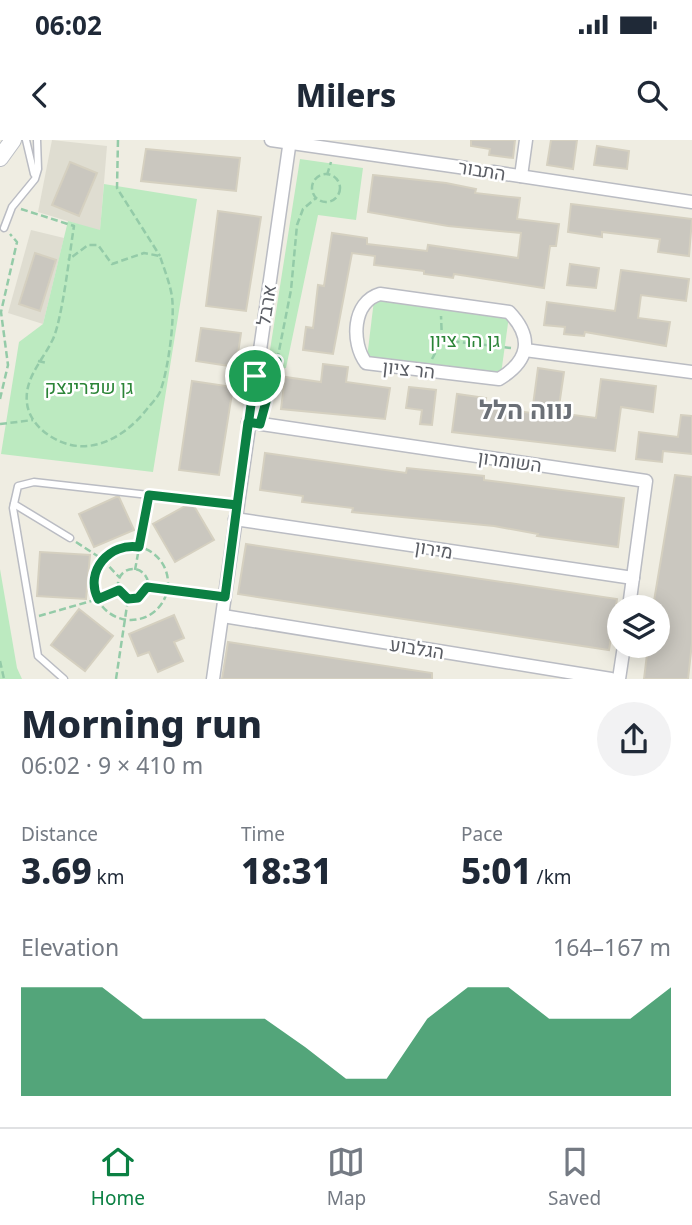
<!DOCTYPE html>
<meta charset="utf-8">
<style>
:root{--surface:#fff;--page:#f2f2f3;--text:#1f2937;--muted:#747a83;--line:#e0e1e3;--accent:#0b8043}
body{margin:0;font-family:"Noto Sans",Heebo,sans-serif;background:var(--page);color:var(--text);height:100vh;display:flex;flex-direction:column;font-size:26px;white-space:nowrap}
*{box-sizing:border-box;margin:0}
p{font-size:23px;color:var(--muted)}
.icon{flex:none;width:38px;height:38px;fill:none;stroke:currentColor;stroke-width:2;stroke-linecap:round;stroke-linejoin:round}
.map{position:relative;height:539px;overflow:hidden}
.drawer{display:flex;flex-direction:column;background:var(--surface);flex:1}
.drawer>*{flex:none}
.buttons{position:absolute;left:607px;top:455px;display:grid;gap:14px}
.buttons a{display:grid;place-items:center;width:63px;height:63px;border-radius:50%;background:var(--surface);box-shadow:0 4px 18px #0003;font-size:35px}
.pin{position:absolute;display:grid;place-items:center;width:60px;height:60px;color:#fff;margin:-30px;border:4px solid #fff;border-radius:50%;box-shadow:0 2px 7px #0007}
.round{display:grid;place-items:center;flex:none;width:74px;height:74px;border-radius:37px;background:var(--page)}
.headline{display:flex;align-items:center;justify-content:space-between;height:119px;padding:0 21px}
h1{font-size:38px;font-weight:800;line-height:52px}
.stats{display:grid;grid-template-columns:repeat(3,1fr);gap:10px;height:119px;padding:7px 21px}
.stats div{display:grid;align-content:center}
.stats b{font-size:35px;font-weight:800}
.stats small{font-size:19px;font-weight:400}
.stats p{font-size:19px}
.chart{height:196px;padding:14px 21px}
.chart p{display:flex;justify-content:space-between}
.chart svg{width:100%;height:126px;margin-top:7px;fill:var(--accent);opacity:.7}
.status{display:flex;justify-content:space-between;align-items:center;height:49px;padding:0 35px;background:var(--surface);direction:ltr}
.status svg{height:19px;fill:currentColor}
header{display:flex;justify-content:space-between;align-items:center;height:91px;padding:0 21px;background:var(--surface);font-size:32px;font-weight:800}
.tabs{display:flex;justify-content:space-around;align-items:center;height:98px;border-top:2px solid var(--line);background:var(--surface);font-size:19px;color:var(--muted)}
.tabs a{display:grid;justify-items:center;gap:4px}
.tabs .selected{color:var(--accent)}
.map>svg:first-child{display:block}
.education{fill:#dfddd1}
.green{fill:#bceac0}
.building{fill:#cac7bf;stroke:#d5d0c0;stroke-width:2}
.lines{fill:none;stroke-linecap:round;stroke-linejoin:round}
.service-casing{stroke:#babcc3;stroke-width:9}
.pedestrian-casing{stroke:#babcc3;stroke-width:11}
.minor-casing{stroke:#babcc3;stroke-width:15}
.secondary-casing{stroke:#bbbec5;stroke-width:18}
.path{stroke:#94cba8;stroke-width:2.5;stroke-dasharray:7 3.5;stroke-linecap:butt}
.service{stroke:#fff;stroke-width:6}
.pedestrian{stroke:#fff;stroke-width:9}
.minor{stroke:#fff;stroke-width:12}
.secondary{stroke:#fff;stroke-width:16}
.route-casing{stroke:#fff;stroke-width:14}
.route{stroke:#0b8043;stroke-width:9}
.labels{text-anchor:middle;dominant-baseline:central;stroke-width:5;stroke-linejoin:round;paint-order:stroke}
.street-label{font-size:19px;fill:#5b5e65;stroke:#fff}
.park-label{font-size:19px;fill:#2b8437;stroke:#fff}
.district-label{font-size:26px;font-weight:bold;fill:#6b7077;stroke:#fff}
</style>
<div class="status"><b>06:02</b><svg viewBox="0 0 49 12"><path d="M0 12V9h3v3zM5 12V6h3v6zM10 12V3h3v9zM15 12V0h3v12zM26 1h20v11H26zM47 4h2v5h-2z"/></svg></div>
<header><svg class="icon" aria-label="back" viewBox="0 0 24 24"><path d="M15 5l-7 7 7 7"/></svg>Milers<svg class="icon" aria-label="search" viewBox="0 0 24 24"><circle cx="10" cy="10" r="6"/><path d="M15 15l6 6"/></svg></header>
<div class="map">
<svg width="692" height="539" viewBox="0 0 692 539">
<rect width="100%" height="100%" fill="#efede2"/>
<g class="education">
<path d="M52,0L107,6L100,91L38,72Z"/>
<path d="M31,90L64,98L43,184L8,173Z"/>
</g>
<g class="green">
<path d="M300,19L363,28L356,80L318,75L286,228L267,229Z"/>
<path d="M104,44L197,59L153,332L1,314L19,202L43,184L68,81L100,90Z"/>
<path d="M374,160L509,176L501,234L367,218Z"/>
<path d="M0,429L17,528L22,539H0Z"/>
</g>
<g class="building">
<path d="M471,0H515L513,18L489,15L490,9L471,6Z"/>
<path d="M551,0H577L573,29L547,25Z"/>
<path d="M597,6L629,11L627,29L594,25Z"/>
<path d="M146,9L240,18L236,51L141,41Z"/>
<path d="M70,22L97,33L79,76L52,65Z"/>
<path d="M373,35L446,43L476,49L475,53L520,58L517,79L559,84L556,106H550L544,148L454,134L453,138L424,134V131L374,125L375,116L352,113L333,214L303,210L306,187L313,188L318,145L324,146L332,93L367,98V104L427,111L428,105L518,118L521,93L448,86L368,72Z"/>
<path d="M571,64L692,79L689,116L658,112L660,99L602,92V97L568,92Z"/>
<path d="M218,71L261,77L246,171L206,166Z"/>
<path d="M35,113L56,120L40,171L19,164Z"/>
<path d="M570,124L599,128L596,148L567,145Z"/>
<path d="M621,130L689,139L686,161L641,155L638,178L670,182L666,206L585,192L584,196L564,194L565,187L544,185L547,162L615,171Z"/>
<path d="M201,188L241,193L236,227L196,221Z"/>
<path d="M323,224L348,227L346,242L390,248L385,279L281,269L285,237L321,242Z"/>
<path d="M538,228L564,232L558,273L596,278L601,239L656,246L653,272L621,267L615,311L452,292L457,254L486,258L484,267L532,273Z"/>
<path d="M192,241L233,247L219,335L179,330Z"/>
<path d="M409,247L436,250L432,285L420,284L422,270L406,268Z"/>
<path d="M681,275L692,276V314L663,311L662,322L636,319L639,292L678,297Z"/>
<path d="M265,313L406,333L407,328L484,336V340L624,358L618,407L537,396L538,394L494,386L352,372L353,368L302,362L303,356L260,350Z"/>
<path d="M675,335L692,337V503L688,539H644L648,506H658V467H653Z"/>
<path d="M116,357H119L134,390L94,407L79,374Z"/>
<path d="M187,365L194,366L214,400L175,422L153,384Z"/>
<path d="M246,404L617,459L609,510L238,454Z"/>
<path d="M40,412L90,415L86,459L37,456Z"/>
<path d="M79,469L113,496L85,531L51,505Z"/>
<path d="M174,475L184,498L174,502L183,521L158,532L149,512L138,516L129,494Z"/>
<path d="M228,502L432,533V539H222Z"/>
</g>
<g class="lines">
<g class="service-casing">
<g id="service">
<path d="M26,0L34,34"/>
<path d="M4,88L12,67L35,39L38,29L37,0"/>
<path d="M14,364L70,398"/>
<path d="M64,539L38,516L13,368L18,346L34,342L237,365"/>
</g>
</g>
<g class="pedestrian-casing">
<path id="pedestrian" d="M466,28L493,32"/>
</g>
<g class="minor-casing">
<g id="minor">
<path d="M271,0L466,28"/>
<path d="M493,32L692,62"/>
<path d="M521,36L526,0"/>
<path d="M380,154L509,172C534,198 529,221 499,239L366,223C351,203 352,162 380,154Z"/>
<path d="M525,210L692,232"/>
<path d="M248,282L646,341L629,467"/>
<path d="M235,379L633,438"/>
<path d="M223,476L611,539"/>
<path d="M213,539L290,0"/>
<path d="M619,539L624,506"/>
</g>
</g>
<g class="secondary-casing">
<path id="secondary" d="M0,18L13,0"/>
</g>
<g class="path">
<path d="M118,0L117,48L160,116"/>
<circle cx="326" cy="48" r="14"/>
<path d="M327,35L331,22"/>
<path d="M21,69L74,86C70,110 62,183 52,201C42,221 24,239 27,263C28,275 37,287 47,294C83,320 122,301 147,269C151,264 157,258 160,252C168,231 175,180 172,157C170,143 164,129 160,116L144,113L112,124L98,105H88L68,120"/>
<path d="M442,200L511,208"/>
<path d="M432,219L442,200L441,176"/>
<path d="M38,221L47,223"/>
<path d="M269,226L277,221L291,150L297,85L303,69L316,58"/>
<path d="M0,259L8,225L1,172L17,102L10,94"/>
<path d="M266,262L277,221"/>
<path d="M0,284L33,280"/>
<path d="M76,402L102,419L119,437"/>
<circle cx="131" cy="443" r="37"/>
<circle cx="133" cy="444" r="15"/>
<path d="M135,430L147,364"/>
<path d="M149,447L212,455"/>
<path d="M39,476L98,459L119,450"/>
<path d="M0,521L4,539"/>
<path d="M116,539L128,459"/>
</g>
<use href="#service" class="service"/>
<use href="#pedestrian" class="pedestrian"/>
<use href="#minor" class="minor"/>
<use href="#secondary" class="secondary"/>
</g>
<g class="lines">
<g class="route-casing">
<path id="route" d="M255,236L237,365L149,355L139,407C110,402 84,431 98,459L119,450L128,459L138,458L147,447L225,457L248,282L260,284L277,221L255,236"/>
</g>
<use href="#route" class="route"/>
</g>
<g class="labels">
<g class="street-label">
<text transform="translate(482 30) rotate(9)">התבור</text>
<text transform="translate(266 165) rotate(-81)">ארבל</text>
<text transform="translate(409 229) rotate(6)">הר ציון</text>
<text transform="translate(510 321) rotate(8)">השומרון</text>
<text transform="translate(434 409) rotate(9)">מירון</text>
<text transform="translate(417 508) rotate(9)">הגלבוע</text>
</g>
<g class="park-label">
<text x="465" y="200">גן הר ציון</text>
<text x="89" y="247">גן שפרינצק</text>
</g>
<g class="district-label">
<text x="526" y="269">נווה הלל</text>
</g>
</g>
</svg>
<div class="buttons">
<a><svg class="icon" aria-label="layers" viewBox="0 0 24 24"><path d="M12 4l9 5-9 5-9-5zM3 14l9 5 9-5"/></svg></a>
</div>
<div class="pin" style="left:255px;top:236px;background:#1e9e55"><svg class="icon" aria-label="arrive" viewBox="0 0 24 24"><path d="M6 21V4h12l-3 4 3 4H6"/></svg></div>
</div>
<section class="drawer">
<div class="headline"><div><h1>Morning run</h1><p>06:02 · 9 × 410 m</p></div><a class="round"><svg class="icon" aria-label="share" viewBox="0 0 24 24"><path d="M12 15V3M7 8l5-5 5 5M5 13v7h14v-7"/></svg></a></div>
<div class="stats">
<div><p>Distance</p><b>3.69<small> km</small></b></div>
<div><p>Time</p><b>18:31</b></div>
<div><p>Pace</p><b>5:01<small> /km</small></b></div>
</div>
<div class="chart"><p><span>Elevation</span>164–167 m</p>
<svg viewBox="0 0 160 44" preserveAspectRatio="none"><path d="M0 44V6L10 6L20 6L30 17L40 17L50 17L60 17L70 27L80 38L90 38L100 17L110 6L120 6L130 17L140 17L150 17L160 6V44z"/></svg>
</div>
</section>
<nav class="tabs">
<a class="selected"><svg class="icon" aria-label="home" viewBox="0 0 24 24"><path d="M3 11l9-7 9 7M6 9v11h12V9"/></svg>Home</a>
<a><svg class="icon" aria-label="map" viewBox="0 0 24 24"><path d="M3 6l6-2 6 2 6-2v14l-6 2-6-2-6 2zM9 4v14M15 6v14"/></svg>Map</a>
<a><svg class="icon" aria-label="saved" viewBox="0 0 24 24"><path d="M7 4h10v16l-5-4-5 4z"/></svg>Saved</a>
</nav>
